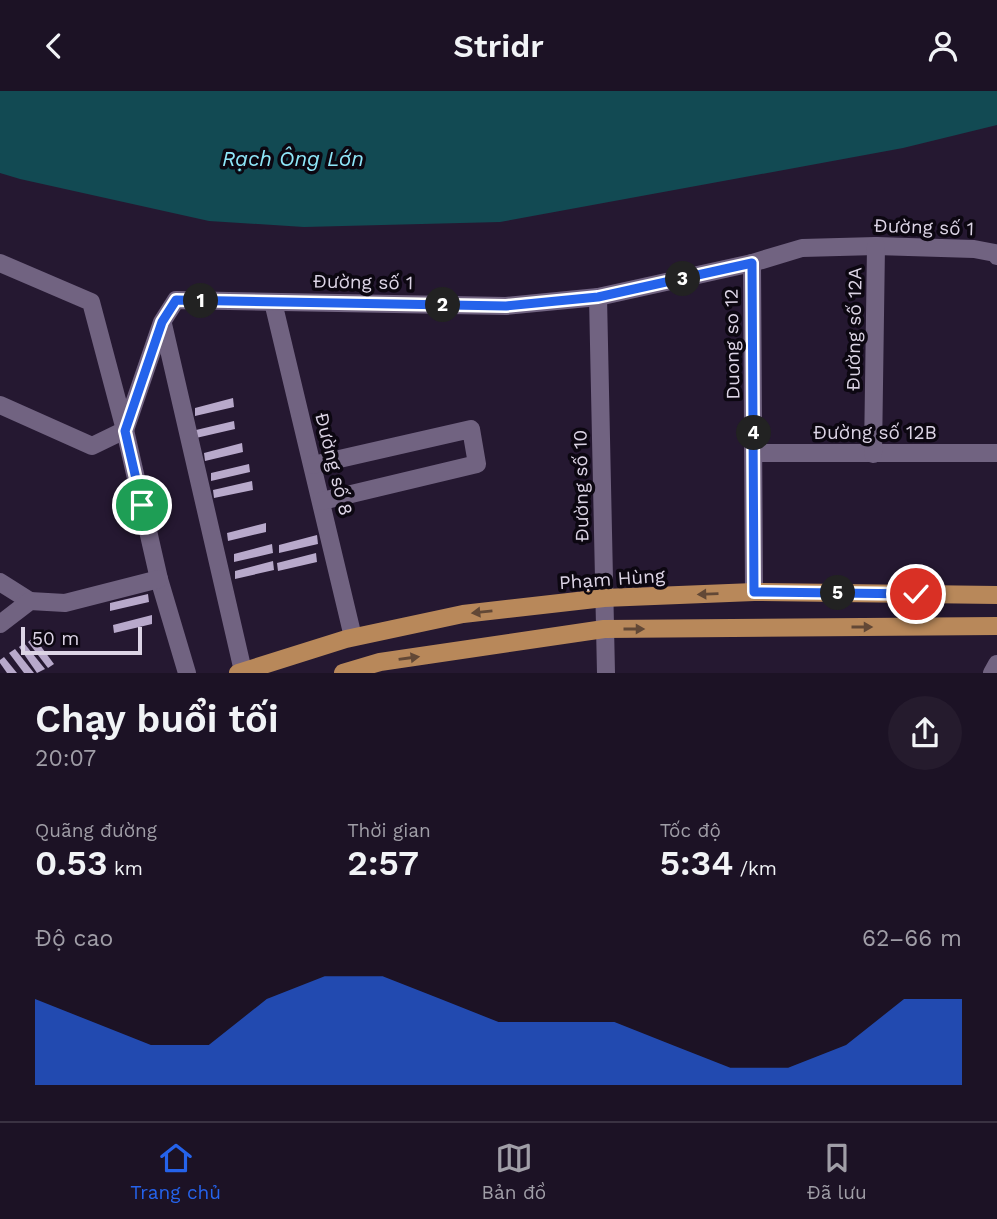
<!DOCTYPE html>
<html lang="vi">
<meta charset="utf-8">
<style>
:root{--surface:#1c1225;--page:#251b2d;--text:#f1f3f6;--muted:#a09ea7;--line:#3a3242;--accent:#2563eb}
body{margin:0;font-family:"Work Sans",sans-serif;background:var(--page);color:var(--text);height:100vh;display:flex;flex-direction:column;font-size:26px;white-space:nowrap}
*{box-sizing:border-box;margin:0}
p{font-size:23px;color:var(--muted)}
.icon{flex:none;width:38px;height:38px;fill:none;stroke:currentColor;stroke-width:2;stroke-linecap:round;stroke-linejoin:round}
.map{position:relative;height:582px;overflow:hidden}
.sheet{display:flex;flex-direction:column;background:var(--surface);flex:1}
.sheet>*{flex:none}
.scale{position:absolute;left:21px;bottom:18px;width:121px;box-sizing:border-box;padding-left:7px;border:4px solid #dcd4e5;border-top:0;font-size:19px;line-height:24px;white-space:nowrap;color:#dcd4e5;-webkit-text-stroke:5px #0c0711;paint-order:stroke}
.pin{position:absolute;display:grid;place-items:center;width:60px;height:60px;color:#fff;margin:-30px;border:4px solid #fff;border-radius:50%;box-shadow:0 2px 7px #0007}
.km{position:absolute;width:35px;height:35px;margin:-18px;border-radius:50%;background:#222;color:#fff;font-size:19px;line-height:35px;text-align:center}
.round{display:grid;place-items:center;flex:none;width:74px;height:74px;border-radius:37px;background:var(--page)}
.head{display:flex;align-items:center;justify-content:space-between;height:119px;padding:0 35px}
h1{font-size:38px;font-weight:600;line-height:52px}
.metrics{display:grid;grid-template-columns:repeat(3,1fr);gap:10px;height:119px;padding:7px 35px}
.metrics div{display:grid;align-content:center}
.metrics b{font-size:35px;font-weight:600}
.metrics small{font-size:19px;font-weight:400}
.metrics p{font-size:19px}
.chart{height:196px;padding:14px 35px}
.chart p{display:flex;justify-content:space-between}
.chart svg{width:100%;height:126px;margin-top:7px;fill:var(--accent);opacity:.7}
header{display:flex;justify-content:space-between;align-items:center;height:91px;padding:0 35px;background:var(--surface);font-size:32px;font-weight:600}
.tab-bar{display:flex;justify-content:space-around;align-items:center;height:98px;border-top:2px solid var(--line);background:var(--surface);font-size:19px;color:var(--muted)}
.tab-bar a{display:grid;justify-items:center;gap:4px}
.tab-bar .on{color:var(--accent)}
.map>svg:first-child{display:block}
.water{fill:#124a53}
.building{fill:#b8a9cb}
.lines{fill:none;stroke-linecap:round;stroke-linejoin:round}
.minor{stroke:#716381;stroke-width:18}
.major{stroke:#b8885a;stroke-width:18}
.oneway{fill:#624836}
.route-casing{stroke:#fff;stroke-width:14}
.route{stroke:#2563eb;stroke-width:9}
.labels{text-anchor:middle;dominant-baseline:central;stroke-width:7;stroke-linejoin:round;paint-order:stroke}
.street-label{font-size:19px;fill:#dcd4e5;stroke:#0c0711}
.water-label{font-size:21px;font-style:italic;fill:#8fe7f9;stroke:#0c0711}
</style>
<header><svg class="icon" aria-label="back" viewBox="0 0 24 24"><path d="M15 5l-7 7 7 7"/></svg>Stridr<svg class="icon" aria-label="person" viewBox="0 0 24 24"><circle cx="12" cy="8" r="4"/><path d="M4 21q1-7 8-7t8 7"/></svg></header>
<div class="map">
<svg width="997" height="582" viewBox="0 0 997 582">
<rect width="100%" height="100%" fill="#251831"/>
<path class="water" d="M0,0H997V34L903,57L500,131L304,136L209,130L20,88L0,82Z"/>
<g class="building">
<path d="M233,307L234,316L195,325V317Z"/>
<path d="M234,330L235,338L196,347V339Z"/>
<path d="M242,352L243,361L205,370L204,362Z"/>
<path d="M249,373L250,381L211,390V382Z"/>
<path d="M252,390L253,399L214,407L213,399Z"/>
<path d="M266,432V441L228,450L227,442Z"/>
<path d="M317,444L318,453L279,462V454Z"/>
<path d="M272,453L273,462L234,471V463Z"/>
<path d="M316,462L317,471L278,480L277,472Z"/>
<path d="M273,470L274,479L235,488V480Z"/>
<path d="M148,503L149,511L110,520V512Z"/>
<path d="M152,524V533L114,542L113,534Z"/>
<path d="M34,546L54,573L48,577L28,551Z"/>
<path d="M24,552L45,578L37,582L19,556Z"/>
<path d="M15,558L34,582H24L9,562Z"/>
<path d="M4,566L17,582H7L0,572V569Z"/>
</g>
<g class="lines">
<g class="minor">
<path d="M0,172L91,211L125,339L159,488L187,582"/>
<path d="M752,172L754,501"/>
<path d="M598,206L606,582"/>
<path d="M273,211L353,546"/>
<path d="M163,233L243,580"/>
<path d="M0,314L92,355L125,339"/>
<path d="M125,339L162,231L176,209L506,215L598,206L752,172L802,157L876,155L974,158L995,162L997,165"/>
<path d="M754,362H997"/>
<path d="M873,363L876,155"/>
<path d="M313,374L471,338L477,373L322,410"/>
<path d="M0,491L30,510"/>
<path d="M0,533L30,510L65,512L159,488"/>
<path d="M992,582L997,573"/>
</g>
<g class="major">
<path d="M238,582L346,548L463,523L604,507L754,501L997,504"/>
<path d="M343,582L380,571L604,538L997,535"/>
</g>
</g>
<defs><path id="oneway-solid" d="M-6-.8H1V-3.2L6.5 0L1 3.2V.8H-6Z" transform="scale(1.75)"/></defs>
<g class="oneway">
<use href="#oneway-solid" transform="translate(708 503) rotate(178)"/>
<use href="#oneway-solid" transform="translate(482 521) rotate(174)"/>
<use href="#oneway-solid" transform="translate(862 536)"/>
<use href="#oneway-solid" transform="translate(634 538)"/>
<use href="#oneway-solid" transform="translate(409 567) rotate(-8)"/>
</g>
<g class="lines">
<g class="route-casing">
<path id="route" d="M142,414L125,340L162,231L176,209L506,215L598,206L752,172L754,501L916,503"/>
</g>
<use href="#route" class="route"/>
</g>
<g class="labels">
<g class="street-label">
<text transform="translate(924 136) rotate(2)">Đường số 1</text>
<text transform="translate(363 191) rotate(1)">Đường số 1</text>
<text transform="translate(854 238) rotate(-89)">Đường số 12A</text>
<text transform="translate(732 253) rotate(-91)">Duong so 12</text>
<text x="875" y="341">Đường số 12B</text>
<text transform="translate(334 373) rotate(76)">Đường số 8</text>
<text transform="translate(581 395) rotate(-91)">Đường số 10</text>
<text transform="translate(612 488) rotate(-4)">Phạm Hùng</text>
</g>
<g class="water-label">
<text x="293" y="67">Rạch Ông Lớn</text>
</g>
</g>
</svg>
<div class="scale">50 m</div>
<div class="pin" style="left:142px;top:414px;background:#1e9e55"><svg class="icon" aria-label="arrive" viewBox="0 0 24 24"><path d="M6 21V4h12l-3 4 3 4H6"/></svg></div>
<div class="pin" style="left:916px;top:503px;background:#d93025"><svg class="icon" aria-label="check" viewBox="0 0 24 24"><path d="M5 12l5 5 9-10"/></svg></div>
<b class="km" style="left:201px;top:210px">1</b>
<b class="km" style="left:443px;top:214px">2</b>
<b class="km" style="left:683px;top:188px">3</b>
<b class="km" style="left:754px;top:342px">4</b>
<b class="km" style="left:838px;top:502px">5</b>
</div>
<section class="sheet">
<div class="head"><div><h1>Chạy buổi tối</h1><p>20:07</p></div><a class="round"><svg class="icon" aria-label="share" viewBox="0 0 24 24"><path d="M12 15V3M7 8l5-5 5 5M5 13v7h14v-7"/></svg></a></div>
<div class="metrics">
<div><p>Quãng đường</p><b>0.53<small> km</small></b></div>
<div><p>Thời gian</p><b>2:57</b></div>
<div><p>Tốc độ</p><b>5:34<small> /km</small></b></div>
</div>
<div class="chart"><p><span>Độ cao</span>62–66 m</p>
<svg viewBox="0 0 160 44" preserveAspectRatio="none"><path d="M0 44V14L10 22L20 30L30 30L40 14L50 6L60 6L70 14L80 22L90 22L100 22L110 30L120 38L130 38L140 30L150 14L160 14V44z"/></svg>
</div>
</section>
<nav class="tab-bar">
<a class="on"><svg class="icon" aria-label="home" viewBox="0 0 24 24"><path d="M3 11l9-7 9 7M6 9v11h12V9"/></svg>Trang chủ</a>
<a><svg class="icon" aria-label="map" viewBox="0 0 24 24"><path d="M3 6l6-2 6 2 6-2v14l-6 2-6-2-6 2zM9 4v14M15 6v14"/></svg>Bản đồ</a>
<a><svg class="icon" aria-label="saved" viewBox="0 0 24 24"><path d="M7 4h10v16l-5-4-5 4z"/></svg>Đã lưu</a>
</nav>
